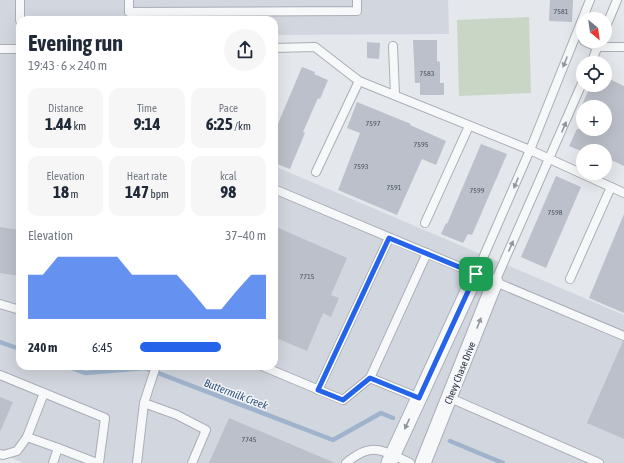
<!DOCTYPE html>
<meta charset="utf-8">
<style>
:root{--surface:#fff;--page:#f6f6f7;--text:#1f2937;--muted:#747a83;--accent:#2563eb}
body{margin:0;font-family:"Asap Condensed",sans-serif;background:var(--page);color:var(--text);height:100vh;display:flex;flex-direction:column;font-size:15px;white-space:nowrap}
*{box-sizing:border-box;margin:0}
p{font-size:13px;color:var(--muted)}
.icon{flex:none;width:22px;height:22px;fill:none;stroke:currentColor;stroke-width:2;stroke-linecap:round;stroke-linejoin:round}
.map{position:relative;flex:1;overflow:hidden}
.sheet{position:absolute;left:16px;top:16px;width:262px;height:354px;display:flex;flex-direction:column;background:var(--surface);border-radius:12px;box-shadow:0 4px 16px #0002}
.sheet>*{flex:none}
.needle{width:26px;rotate:151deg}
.fabs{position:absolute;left:576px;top:12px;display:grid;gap:8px}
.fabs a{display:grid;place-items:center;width:36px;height:36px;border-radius:50%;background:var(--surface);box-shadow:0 4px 16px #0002;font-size:20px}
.pin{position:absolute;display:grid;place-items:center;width:34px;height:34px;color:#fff;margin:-17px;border-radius:8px;box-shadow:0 2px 6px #0006}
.round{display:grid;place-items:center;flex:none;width:42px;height:42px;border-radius:21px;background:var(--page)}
.overview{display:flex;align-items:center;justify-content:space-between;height:68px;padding:0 12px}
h1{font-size:22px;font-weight:700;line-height:30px}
.figures{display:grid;grid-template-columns:repeat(3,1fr);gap:6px;height:68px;padding:4px 12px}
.figures div{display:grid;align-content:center;border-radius:10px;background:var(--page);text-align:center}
.figures b{font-size:17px;font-weight:700}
.figures small{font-size:11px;font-weight:400}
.figures p{font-size:11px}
.chart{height:112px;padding:8px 12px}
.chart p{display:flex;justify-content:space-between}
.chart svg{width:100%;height:72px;margin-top:4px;fill:var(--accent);opacity:.7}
ul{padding:0 12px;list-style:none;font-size:13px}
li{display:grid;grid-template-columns:64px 48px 1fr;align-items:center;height:30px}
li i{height:10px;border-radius:5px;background:var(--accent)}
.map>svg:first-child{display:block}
.built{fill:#d2d6de}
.green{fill:#c9d6c5}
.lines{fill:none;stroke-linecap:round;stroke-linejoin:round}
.stream{stroke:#9fb4cc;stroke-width:4.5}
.building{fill:#bbc0ca}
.service-casing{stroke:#a9aeb7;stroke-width:10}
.minor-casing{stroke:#a9aeb7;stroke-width:17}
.service{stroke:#f7f8fa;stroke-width:8}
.minor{stroke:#f7f8fa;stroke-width:15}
.oneway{fill:#9196a0}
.route-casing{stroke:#fff;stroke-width:8}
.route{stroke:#2563eb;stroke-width:5}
.labels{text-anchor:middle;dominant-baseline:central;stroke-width:3;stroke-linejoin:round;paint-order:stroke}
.number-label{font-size:8px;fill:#4f5766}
.street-label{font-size:10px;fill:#2b3445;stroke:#f4f6f9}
.water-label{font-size:11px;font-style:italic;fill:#34527a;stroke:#f4f6f9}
</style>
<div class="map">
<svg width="624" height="463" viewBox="0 0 624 463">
<rect width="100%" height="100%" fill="#e4e7ec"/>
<path class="built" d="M0,0H448L449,34L274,35V20H20V366H274V166L624,315V463H23L0,453Z"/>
<path class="green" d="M529,17L531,93L459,96L457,20Z"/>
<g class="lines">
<g class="stream">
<path d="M0,342L20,349"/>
<path d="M66,366L85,373L145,368L333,440L381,413L393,418"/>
<path d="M450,441L503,463"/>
</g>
</g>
<g class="building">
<path d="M550,0H573L572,22L549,21Z"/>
<path d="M413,40H437V61L440,62V83H444V95H420V83H415Z"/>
<path d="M367,42L380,43L379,59L367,58Z"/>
<path d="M302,67L315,72L314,74L328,80L320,99L318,98L303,132L305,133L290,169L274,163V133Z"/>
<path d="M605,77L624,86V166L605,157V151H581L569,146L577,129H605V107H581L591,85H605Z"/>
<path d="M357,102L411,124L410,125L446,141L436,165L422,159L397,215L338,190L360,133L347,128Z"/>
<path d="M481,144L507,154L472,235L468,234L463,243L441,234L446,223L447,224Z"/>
<path d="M556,176L581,187L546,268L521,257Z"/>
<path d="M624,214V313L589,298Z"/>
<path d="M274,226L347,258L331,295L339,298L331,317L323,313L307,351L274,337Z"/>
<path d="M0,227L20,230V276L0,273Z"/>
<path d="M623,341H624V439L587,423Z"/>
<path d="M0,397L13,402L0,432Z"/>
<path d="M229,418L335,463H209Z"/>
</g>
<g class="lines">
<g class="service-casing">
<g id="service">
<path d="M20,0V20"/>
<path d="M129,0V12L357,11V0"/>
<path d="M605,29L617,0"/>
<path d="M584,41L597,47H624"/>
<path d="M393,46L395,95"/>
<path d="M274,48L315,47L359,81L530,150L624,193"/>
<path d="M0,49H20"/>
<path d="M591,63L600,41"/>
<path d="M316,172L359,81"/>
<path d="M274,189L624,336"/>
<path d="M425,223L469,126"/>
<path d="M476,274L530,150L590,0"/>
<path d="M570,279L611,187"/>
<path d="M495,282L583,81"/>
<path d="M0,304L20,310"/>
<path d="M262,366L343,400L370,378L427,253"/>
<path d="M0,375L105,418L99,463"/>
<path d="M370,378L419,398"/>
<path d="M318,390L389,238"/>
<path d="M450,398L599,463"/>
<path d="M144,403L177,415L206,430L192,463"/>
<path d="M27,437L58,448L53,463"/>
<path d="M58,448L97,463"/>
<path d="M0,454L3,455L17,451L27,437L44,393"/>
<path d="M137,463L144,403L156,366"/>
<path d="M346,463C372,441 382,450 410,463"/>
</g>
</g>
<g class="minor-casing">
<g id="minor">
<path d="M389,463L476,274"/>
<path d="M423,463L495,282"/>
</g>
</g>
<use href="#service" class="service"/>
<use href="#minor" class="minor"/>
</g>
<defs><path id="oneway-solid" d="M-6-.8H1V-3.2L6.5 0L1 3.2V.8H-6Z"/></defs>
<g class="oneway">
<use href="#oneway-solid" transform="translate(565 62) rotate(112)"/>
<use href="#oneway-solid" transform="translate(564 127) rotate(-67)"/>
<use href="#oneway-solid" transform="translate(516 183) rotate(113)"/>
<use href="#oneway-solid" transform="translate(511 246) rotate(-66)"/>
<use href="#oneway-solid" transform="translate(479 323) rotate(-69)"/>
<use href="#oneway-solid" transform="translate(407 424) rotate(115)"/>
</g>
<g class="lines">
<g class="route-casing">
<path id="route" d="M389,238L476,274L419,398L370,378L343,400L318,390Z"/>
</g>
<use href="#route" class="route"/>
</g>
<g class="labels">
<g class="number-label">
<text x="561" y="11">7581</text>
<text x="427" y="73">7583</text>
<text x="373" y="123">7597</text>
<text x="421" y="144">7595</text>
<text x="361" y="166">7593</text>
<text x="394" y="187">7591</text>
<text x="477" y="190">7599</text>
<text x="555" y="212">7598</text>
<text x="307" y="276">7715</text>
<text x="249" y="439">7745</text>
</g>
<g class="street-label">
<text transform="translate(460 373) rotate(-68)">Chevy Chase Drive</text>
</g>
<g class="water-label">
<text transform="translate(236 394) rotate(21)">Buttermilk Creek</text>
</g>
</g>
</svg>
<div class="fabs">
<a><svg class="needle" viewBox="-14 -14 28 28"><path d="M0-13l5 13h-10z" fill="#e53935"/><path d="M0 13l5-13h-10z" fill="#747a83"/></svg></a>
<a><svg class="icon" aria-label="locate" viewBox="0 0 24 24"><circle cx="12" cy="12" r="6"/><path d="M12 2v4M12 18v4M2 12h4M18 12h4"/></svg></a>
<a>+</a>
<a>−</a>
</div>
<div class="pin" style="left:476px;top:274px;background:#1e9e55"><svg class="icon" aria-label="arrive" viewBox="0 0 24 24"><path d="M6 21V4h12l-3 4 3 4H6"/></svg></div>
<section class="sheet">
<div class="overview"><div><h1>Evening run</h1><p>19:43 · 6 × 240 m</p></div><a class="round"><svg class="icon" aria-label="share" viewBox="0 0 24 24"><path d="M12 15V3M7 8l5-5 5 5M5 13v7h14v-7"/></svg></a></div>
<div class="figures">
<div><p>Distance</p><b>1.44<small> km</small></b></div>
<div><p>Time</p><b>9:14</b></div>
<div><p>Pace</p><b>6:25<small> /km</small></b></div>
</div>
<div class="figures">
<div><p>Elevation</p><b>18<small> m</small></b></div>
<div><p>Heart rate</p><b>147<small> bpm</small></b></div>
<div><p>kcal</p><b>98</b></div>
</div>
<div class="chart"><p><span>Elevation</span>37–40 m</p>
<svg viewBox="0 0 160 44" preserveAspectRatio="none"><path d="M0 44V17L10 17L20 6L30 6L40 6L50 6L60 6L70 17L80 17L90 17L100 17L110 27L120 38L130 38L140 27L150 17L160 17V44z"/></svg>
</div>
<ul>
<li><b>240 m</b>6:45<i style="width:64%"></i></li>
</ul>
</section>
</div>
